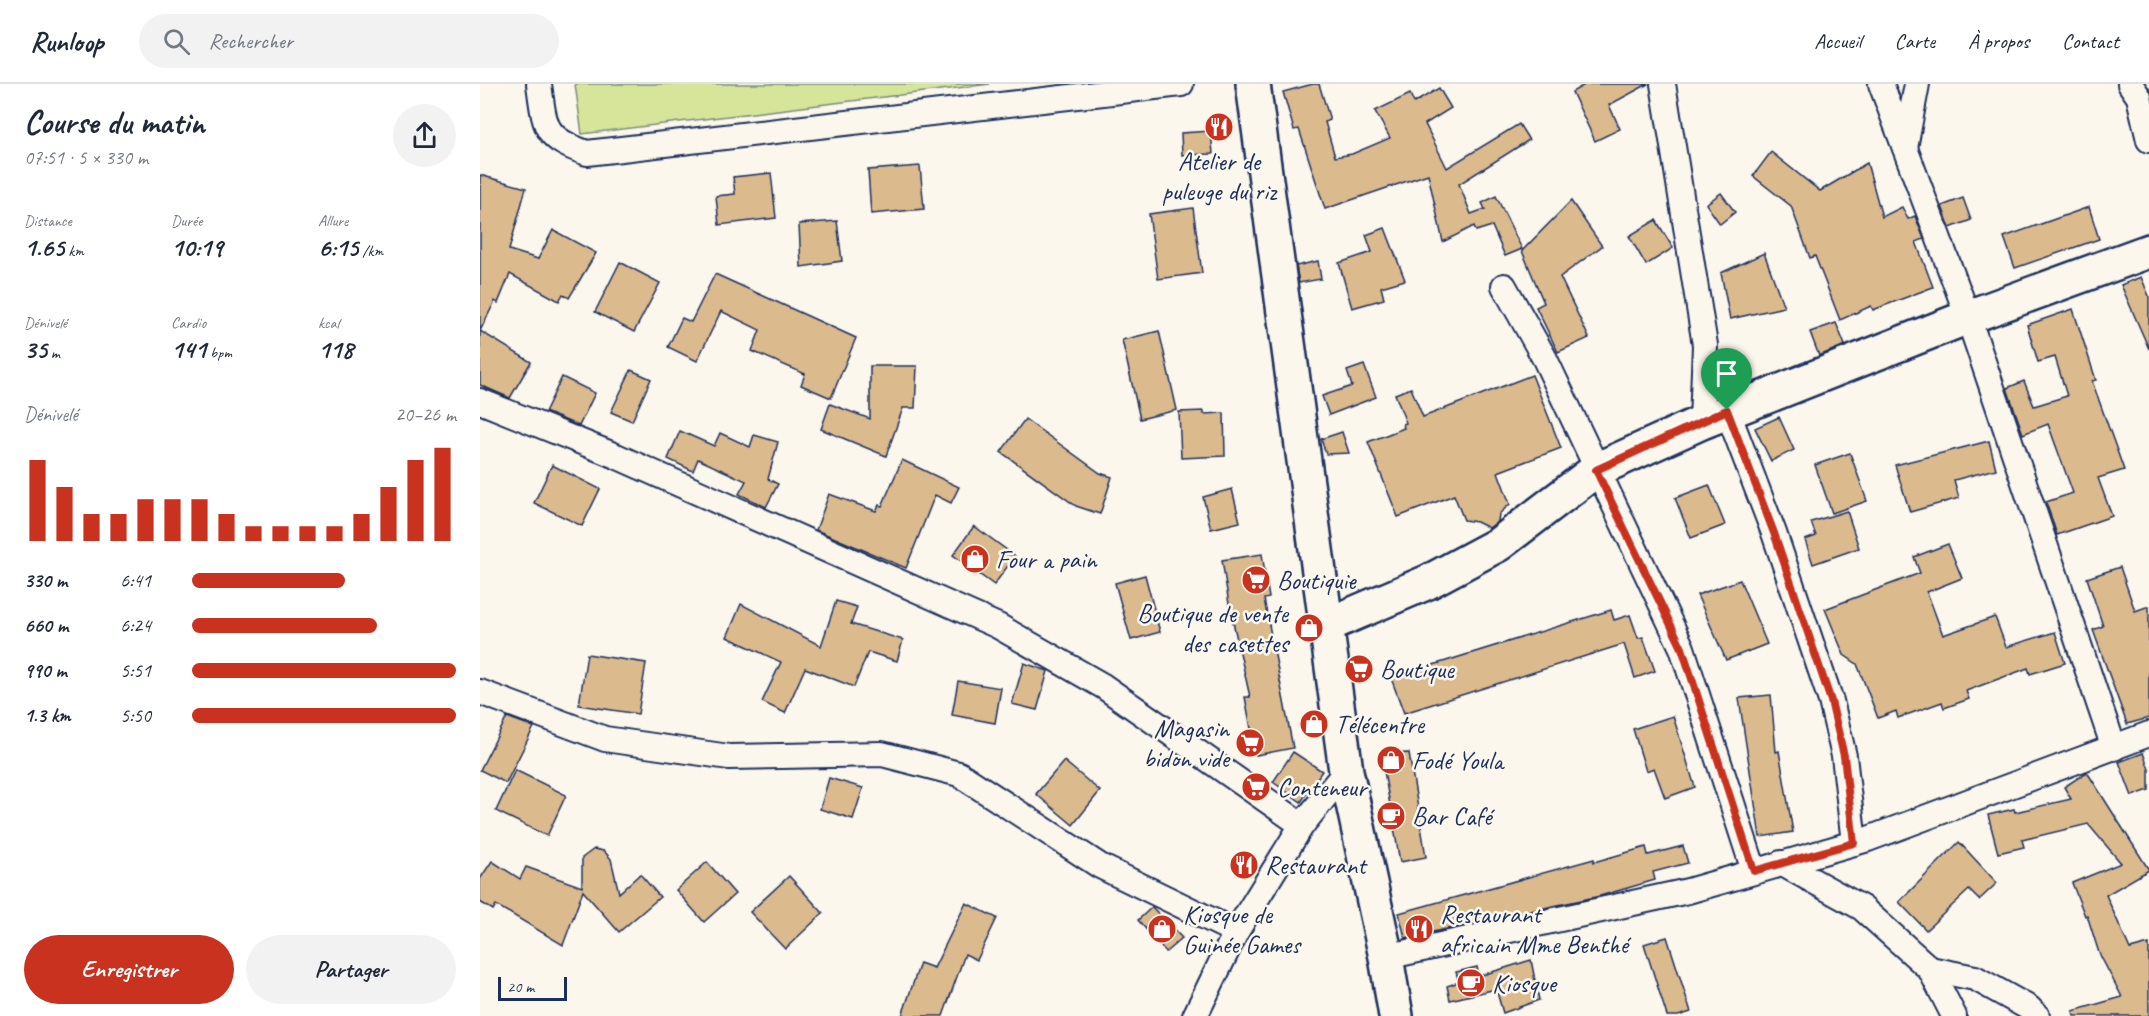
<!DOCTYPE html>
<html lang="fr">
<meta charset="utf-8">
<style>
:root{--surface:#fff;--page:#f2f2f3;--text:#1f2937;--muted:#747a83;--line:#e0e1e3;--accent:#c8321e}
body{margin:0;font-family:Caveat,sans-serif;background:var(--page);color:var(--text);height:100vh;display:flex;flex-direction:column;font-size:22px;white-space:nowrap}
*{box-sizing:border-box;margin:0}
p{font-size:20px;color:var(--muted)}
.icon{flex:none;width:33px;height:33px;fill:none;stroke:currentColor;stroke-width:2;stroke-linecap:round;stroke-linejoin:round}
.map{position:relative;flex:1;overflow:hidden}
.sheet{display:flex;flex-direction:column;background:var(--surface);width:480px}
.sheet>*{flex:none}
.scale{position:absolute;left:18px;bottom:15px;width:69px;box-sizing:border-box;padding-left:6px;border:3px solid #1b2f5e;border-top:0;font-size:16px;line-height:21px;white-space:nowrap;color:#1b2f5e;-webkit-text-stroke:4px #fbf7ec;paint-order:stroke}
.pin{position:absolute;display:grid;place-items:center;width:51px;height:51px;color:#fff;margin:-62px -26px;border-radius:50% 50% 50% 0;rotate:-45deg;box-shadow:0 0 6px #0007}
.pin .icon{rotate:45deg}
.round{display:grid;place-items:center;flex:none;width:63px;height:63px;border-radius:32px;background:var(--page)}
.head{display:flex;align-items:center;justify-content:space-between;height:102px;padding:0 24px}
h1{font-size:33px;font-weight:800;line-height:45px}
.stats{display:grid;grid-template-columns:repeat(3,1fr);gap:9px;height:102px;padding:6px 24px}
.stats div{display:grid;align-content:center}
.stats b{font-size:26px;font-weight:800}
.stats small{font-size:16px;font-weight:400}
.stats p{font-size:16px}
.chart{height:168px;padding:12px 24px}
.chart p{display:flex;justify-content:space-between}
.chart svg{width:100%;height:108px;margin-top:6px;stroke:var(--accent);stroke-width:6}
.cta{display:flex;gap:12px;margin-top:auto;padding:12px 24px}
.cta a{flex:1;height:69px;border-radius:36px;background:var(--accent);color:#fff;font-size:24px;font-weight:800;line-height:69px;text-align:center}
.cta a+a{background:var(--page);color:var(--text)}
ul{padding:0 24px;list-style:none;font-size:20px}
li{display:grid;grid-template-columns:96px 72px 1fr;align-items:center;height:45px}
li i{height:15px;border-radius:8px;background:var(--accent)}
header{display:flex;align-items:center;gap:36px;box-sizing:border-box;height:84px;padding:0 30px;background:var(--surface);border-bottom:2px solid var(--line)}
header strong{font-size:28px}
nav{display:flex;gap:33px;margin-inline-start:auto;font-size:21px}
.search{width:420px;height:54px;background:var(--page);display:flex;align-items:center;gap:15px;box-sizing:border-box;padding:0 21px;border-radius:33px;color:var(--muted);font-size:22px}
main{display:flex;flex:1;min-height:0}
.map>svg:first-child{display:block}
.green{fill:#d6e599;stroke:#788a7c;stroke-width:1.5}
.building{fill:#dbba8e;stroke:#1b2f5e;stroke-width:1.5}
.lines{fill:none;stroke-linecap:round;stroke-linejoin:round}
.street-casing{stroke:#1b2f5e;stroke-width:28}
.secondary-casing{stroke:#1b2f5e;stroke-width:38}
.street{stroke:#fbf7ec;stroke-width:24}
.secondary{stroke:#fbf7ec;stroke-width:33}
.route-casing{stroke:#fff;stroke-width:12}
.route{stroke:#c8321e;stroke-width:8}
.labels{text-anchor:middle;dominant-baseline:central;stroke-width:5;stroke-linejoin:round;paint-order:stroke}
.poi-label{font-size:26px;fill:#1b2f5e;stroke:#fbf7ec;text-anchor:start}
</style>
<header>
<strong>Runloop</strong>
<div class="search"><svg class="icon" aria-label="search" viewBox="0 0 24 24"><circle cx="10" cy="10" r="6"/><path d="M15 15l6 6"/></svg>Rechercher</div>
<nav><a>Accueil</a><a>Carte</a><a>À propos</a><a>Contact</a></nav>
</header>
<main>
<section class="sheet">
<div class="head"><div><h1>Course du matin</h1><p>07:51 · 5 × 330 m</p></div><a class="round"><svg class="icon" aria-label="share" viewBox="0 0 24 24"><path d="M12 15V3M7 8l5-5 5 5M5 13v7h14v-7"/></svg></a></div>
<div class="stats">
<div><p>Distance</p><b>1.65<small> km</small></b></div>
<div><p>Durée</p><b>10:19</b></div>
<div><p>Allure</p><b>6:15<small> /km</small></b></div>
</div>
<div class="stats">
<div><p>Dénivelé</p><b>35<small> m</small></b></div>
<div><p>Cardio</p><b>141<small> bpm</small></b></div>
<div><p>kcal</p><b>118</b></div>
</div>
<div class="chart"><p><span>Dénivelé</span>20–26 m</p>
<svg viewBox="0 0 160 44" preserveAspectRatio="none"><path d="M5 44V11M15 44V22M25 44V33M35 44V33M45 44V27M55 44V27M65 44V27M75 44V33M85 44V38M95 44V38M105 44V38M115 44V38M125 44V33M135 44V22M145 44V11M155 44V6"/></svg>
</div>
<ul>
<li><b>330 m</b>6:41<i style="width:58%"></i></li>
<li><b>660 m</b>6:24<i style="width:70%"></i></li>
<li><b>990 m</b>5:51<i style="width:100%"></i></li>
<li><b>1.3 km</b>5:50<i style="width:100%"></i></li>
</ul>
<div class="cta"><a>Enregistrer</a><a>Partager</a></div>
</section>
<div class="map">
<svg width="1669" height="932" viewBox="0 0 1669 932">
<rect width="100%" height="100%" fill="#fbf7ec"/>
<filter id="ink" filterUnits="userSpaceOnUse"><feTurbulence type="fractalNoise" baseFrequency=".0167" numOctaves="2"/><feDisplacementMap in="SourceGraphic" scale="12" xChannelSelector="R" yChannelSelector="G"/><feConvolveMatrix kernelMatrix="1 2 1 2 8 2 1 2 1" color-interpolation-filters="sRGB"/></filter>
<g filter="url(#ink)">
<path class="green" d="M95,0H510L102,50Z"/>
<g class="building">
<path d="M833,0H839L850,36L845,38L855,73L872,70L910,54L895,27L930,10L934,19L959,4L971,24L945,40L967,84L1039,40L1049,56L979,100L991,130L1005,125L1002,119L1016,112L1042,165L1025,172L1012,142L996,147L994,142L963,158L948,90L845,125L819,45L814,46L803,8Z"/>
<path d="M1106,0H1168L1129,21L1140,45L1115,57L1092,8Z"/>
<path d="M731,47L733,70L702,71L701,49Z"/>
<path d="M1291,68L1340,107L1387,79L1402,133L1422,123L1428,135L1435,132L1444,155L1436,158L1453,203L1393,226L1391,222L1360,236L1335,172L1330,174L1311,122L1273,92Z"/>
<path d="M440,82L444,125L391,130L388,86Z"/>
<path d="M291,89L296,134L239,141L236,112L255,110L253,93Z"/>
<path d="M0,91L46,104L29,166L58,175L73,146L116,169L89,214L83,210L79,217L30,190L18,219L15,217L0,247L51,278L30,314L0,301Z"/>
<path d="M1241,109L1255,128L1240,140L1226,120Z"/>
<path d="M1483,114L1491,136L1470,144L1462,122Z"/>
<path d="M1091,117L1122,162L1080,193L1109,254L1078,268L1056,223L1064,219L1042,167Z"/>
<path d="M1609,123L1619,155L1535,184L1524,153Z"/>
<path d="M713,124L722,189L678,195L669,130Z"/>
<path d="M1176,136L1193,164L1166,181L1149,152Z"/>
<path d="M357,137L362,177L321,183L319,140Z"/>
<path d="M905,144L925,196L901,203L904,215L872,224L859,179L892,168L886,151Z"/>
<path d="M1284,169L1304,223L1250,235L1241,189Z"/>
<path d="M838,177L841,195L819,199L816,182Z"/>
<path d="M140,178L180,199L154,248L115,228Z"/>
<path d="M235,190L376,254L351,314L321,301L325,290L272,267L280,246L241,227L217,277L188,263L202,234L211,238Z"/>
<path d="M1661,193L1669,212V265L1641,201Z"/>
<path d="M1593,225L1616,296L1612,297L1644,386L1618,394L1632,432L1577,451L1566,418L1593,409L1568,340L1543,350L1527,304L1544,297L1554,322L1587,312L1575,273L1558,278L1547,241Z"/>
<path d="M1356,239L1365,261L1339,272L1330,248Z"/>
<path d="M679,247L697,326L660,335L642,256Z"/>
<path d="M884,281L896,313L849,331L842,312L872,302L867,287Z"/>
<path d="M390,282H437L435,324H423L406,372L341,345L350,320L390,335Z"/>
<path d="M151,286L171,295L152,337L131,328Z"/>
<path d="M1052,291L1081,364L1018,388L1030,420L1019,430L1018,437L1009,444L997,438L984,436L974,411L918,433L888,358L924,344L923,340L926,339L915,310L931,304L943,333Z"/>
<path d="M82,293L115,309L99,342L65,328Z"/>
<path d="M724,327V330L744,329L745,372L701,374L699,328Z"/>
<path d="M1299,333L1314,366L1291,377L1275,344Z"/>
<path d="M545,335L620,389L632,393L620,430L596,422L521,368Z"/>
<path d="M200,347L234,362L240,349L270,363L274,351L298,358L288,395L298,400L286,423L259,410L266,397L218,375L213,387L188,375Z"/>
<path d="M862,348L869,369L846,370L841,355Z"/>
<path d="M1509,357L1516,385L1474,396L1479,414L1430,428L1415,381Z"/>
<path d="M1370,369L1387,417L1352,429L1335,381Z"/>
<path d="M422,376L479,403L471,419L455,411L426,484L336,446L349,410L396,427L399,421L402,422Z"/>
<path d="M72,381L120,405L102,442L54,419Z"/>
<path d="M1229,401L1245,441L1211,454L1195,414Z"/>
<path d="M752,405L760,438L731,445L723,413Z"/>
<path d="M1367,427L1379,464L1333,480L1325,456L1336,452L1331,438Z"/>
<path d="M494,442L535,472L514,501L473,471Z"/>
<path d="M1468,460L1482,494L1447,508L1463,551L1515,533L1526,563L1575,548L1585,579L1550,590L1548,584L1486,607L1489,615L1464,624L1462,618L1418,634L1416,627L1398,634L1377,580L1364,571L1345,525L1440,489L1434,473Z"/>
<path d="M782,470L789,514L784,515L813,664L776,671L765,613H770L749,520L742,476Z"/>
<path d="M1640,483L1655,527L1669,522V634L1647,640L1613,546L1623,542L1607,494Z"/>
<path d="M665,491L680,548L651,556L635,499Z"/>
<path d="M1260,496L1287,560L1246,576L1217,511Z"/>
<path d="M356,517L377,523L371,540L423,556L417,577L388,568L374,603L325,584L305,629L282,618L301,578L247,553L261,520L341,562Z"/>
<path d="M1131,526L1134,536L1150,531L1158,554L1163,553L1175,587L1155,594L1144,560L924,629L911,594Z"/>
<path d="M107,570L166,579L158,630L99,621Z"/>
<path d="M544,579L568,587L557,626L532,620Z"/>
<path d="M478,597L521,604L515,639L472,631Z"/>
<path d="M1291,611L1296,668L1299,667L1313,748L1280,753L1259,614Z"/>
<path d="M1193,632L1215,703L1185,714L1174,684L1166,687L1153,645Z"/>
<path d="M27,633L54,643L26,699L0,686Z"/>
<path d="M813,668L842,687L821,718L793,698Z"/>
<path d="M929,669L946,773L920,778L901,670Z"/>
<path d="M1663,669L1669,685V706L1652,712L1639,678Z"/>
<path d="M584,677L620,707L593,741L556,710Z"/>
<path d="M35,686L86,711L67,752L16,727Z"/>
<path d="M1607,688L1669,786L1626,811L1650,865L1669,860V932H1594L1593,927L1642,913L1619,869L1607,831L1605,832L1592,799L1641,779L1608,740L1542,756L1544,763L1518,769L1508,731L1534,725L1535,728L1591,715L1584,703Z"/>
<path d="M349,694L383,704L373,735L340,725Z"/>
<path d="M1479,758L1517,799L1499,816L1489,806L1446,846L1419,818Z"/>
<path d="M1203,762L1208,779L1173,788L1175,796L1120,812L925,854L919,829L1114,775V778L1166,763L1168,771Z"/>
<path d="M114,765L124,767L131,775L139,809L160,790L180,813L139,848L103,807L83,861L16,821L13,826L0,818V795L12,777L40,795L46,783L102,803V774Z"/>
<path d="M227,778L255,810L224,838L196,806Z"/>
<path d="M309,792L343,829L305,865L270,828Z"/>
<path d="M486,819L517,834L497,876L485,870L463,932H422L440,879L454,884Z"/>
<path d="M672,823L702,854L686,868L658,836Z"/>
<path d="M1187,853L1211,928L1198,932H1187L1164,860Z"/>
<path d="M1051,876L1059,916L1023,929L1016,905L970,916L967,902L979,898L976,888L997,883L999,892Z"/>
</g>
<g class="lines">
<g class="street-casing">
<g id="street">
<path d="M59,0C65,43 63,54 107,69L701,0"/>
<path d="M1183,0L1225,261L1222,338"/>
<path d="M1401,0L1488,233L1634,664"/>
<path d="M1650,0L1659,13L1669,56"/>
<path d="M1425,64L1437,0"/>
<path d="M1024,202L1065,275L1202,564L1274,787"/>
<path d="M0,317L136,372L518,542L623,602L822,741"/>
<path d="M1247,326L1294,449L1351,617L1364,672L1374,759"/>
<path d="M0,608L125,655L249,673L402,670L479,690L620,782L756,848"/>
<path d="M1301,779L1382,824L1450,885L1474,932"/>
<path d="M906,873L1208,807L1388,755L1669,650"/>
<path d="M1450,885L1495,894L1549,924L1557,932"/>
<path d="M715,932L756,848L822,741L866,687"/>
</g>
</g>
<g class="secondary-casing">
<g id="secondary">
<path d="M773,0L866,687L906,873L916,932"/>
<path d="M845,542L948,498L1019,460L1116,386L1222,338L1488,233L1669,167"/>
</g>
</g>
<use href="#street" class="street"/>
<use href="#secondary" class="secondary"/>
</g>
</g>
<g class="lines" filter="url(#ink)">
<g class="route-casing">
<path id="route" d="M1247,326L1294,449L1351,617L1364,672L1374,759L1274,787L1202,564L1116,386Z"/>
</g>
<use href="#route" class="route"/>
</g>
<defs>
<g id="restaurant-disc" transform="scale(1.5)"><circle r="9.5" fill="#c8321e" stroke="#fbf7ec"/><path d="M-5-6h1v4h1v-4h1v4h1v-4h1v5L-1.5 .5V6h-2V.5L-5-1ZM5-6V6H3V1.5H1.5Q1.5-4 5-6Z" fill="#fff"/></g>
<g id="shop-disc" transform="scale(1.5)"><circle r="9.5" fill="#c8321e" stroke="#fbf7ec"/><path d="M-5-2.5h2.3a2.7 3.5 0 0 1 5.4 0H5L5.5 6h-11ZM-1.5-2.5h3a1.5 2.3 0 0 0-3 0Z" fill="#fff"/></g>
<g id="supermarket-disc" transform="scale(1.5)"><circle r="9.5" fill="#c8321e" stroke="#fbf7ec"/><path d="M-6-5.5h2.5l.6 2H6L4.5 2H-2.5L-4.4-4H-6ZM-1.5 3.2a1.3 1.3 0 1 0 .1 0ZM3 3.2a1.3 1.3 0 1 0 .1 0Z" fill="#fff"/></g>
<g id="cafe-disc" transform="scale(1.5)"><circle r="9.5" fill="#c8321e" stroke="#fbf7ec"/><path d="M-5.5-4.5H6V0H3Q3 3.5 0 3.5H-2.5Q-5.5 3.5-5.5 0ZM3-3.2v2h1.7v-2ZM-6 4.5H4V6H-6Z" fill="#fff"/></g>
</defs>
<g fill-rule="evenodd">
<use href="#restaurant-disc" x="739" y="43"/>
<use href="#shop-disc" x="495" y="475"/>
<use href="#supermarket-disc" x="776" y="496"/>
<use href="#shop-disc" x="829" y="544"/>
<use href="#supermarket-disc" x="879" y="585"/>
<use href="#shop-disc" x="834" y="640"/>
<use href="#supermarket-disc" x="770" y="659"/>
<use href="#shop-disc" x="911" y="676"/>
<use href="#supermarket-disc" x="776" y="703"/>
<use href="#cafe-disc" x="911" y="732"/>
<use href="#restaurant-disc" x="764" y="781"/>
<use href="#shop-disc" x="682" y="845"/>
<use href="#restaurant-disc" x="939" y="845"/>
<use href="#cafe-disc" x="991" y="899"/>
</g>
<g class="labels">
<g class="poi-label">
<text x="739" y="77" text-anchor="middle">Atelier de<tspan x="739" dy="30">puleuge du riz</tspan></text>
<text x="516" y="475">Four a pain</text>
<text x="797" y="496">Boutiquie</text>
<text x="808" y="529" text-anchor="end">Boutique de vente<tspan x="808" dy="30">des casettes</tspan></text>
<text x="900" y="585">Boutique</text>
<text x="855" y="640">Télécentre</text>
<text x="749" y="644" text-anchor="end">Magasin<tspan x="749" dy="30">bidon vide</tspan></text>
<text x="932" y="676">Fodé Youla</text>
<text x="797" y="703">Conteneur</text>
<text x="932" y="732">Bar Café</text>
<text x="785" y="781">Restaurant</text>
<text x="703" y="830">Kiosque de<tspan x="703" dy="30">Guinée Games</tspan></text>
<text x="960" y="830">Restaurant<tspan x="960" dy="30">africain Mme Benthé</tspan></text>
<text x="1012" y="899">Kiosque</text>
</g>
</g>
</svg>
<div class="scale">20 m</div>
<div class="pin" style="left:1247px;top:326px;background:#1e9e55"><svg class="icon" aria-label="arrive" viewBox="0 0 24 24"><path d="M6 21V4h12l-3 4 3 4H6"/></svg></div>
</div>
</main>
